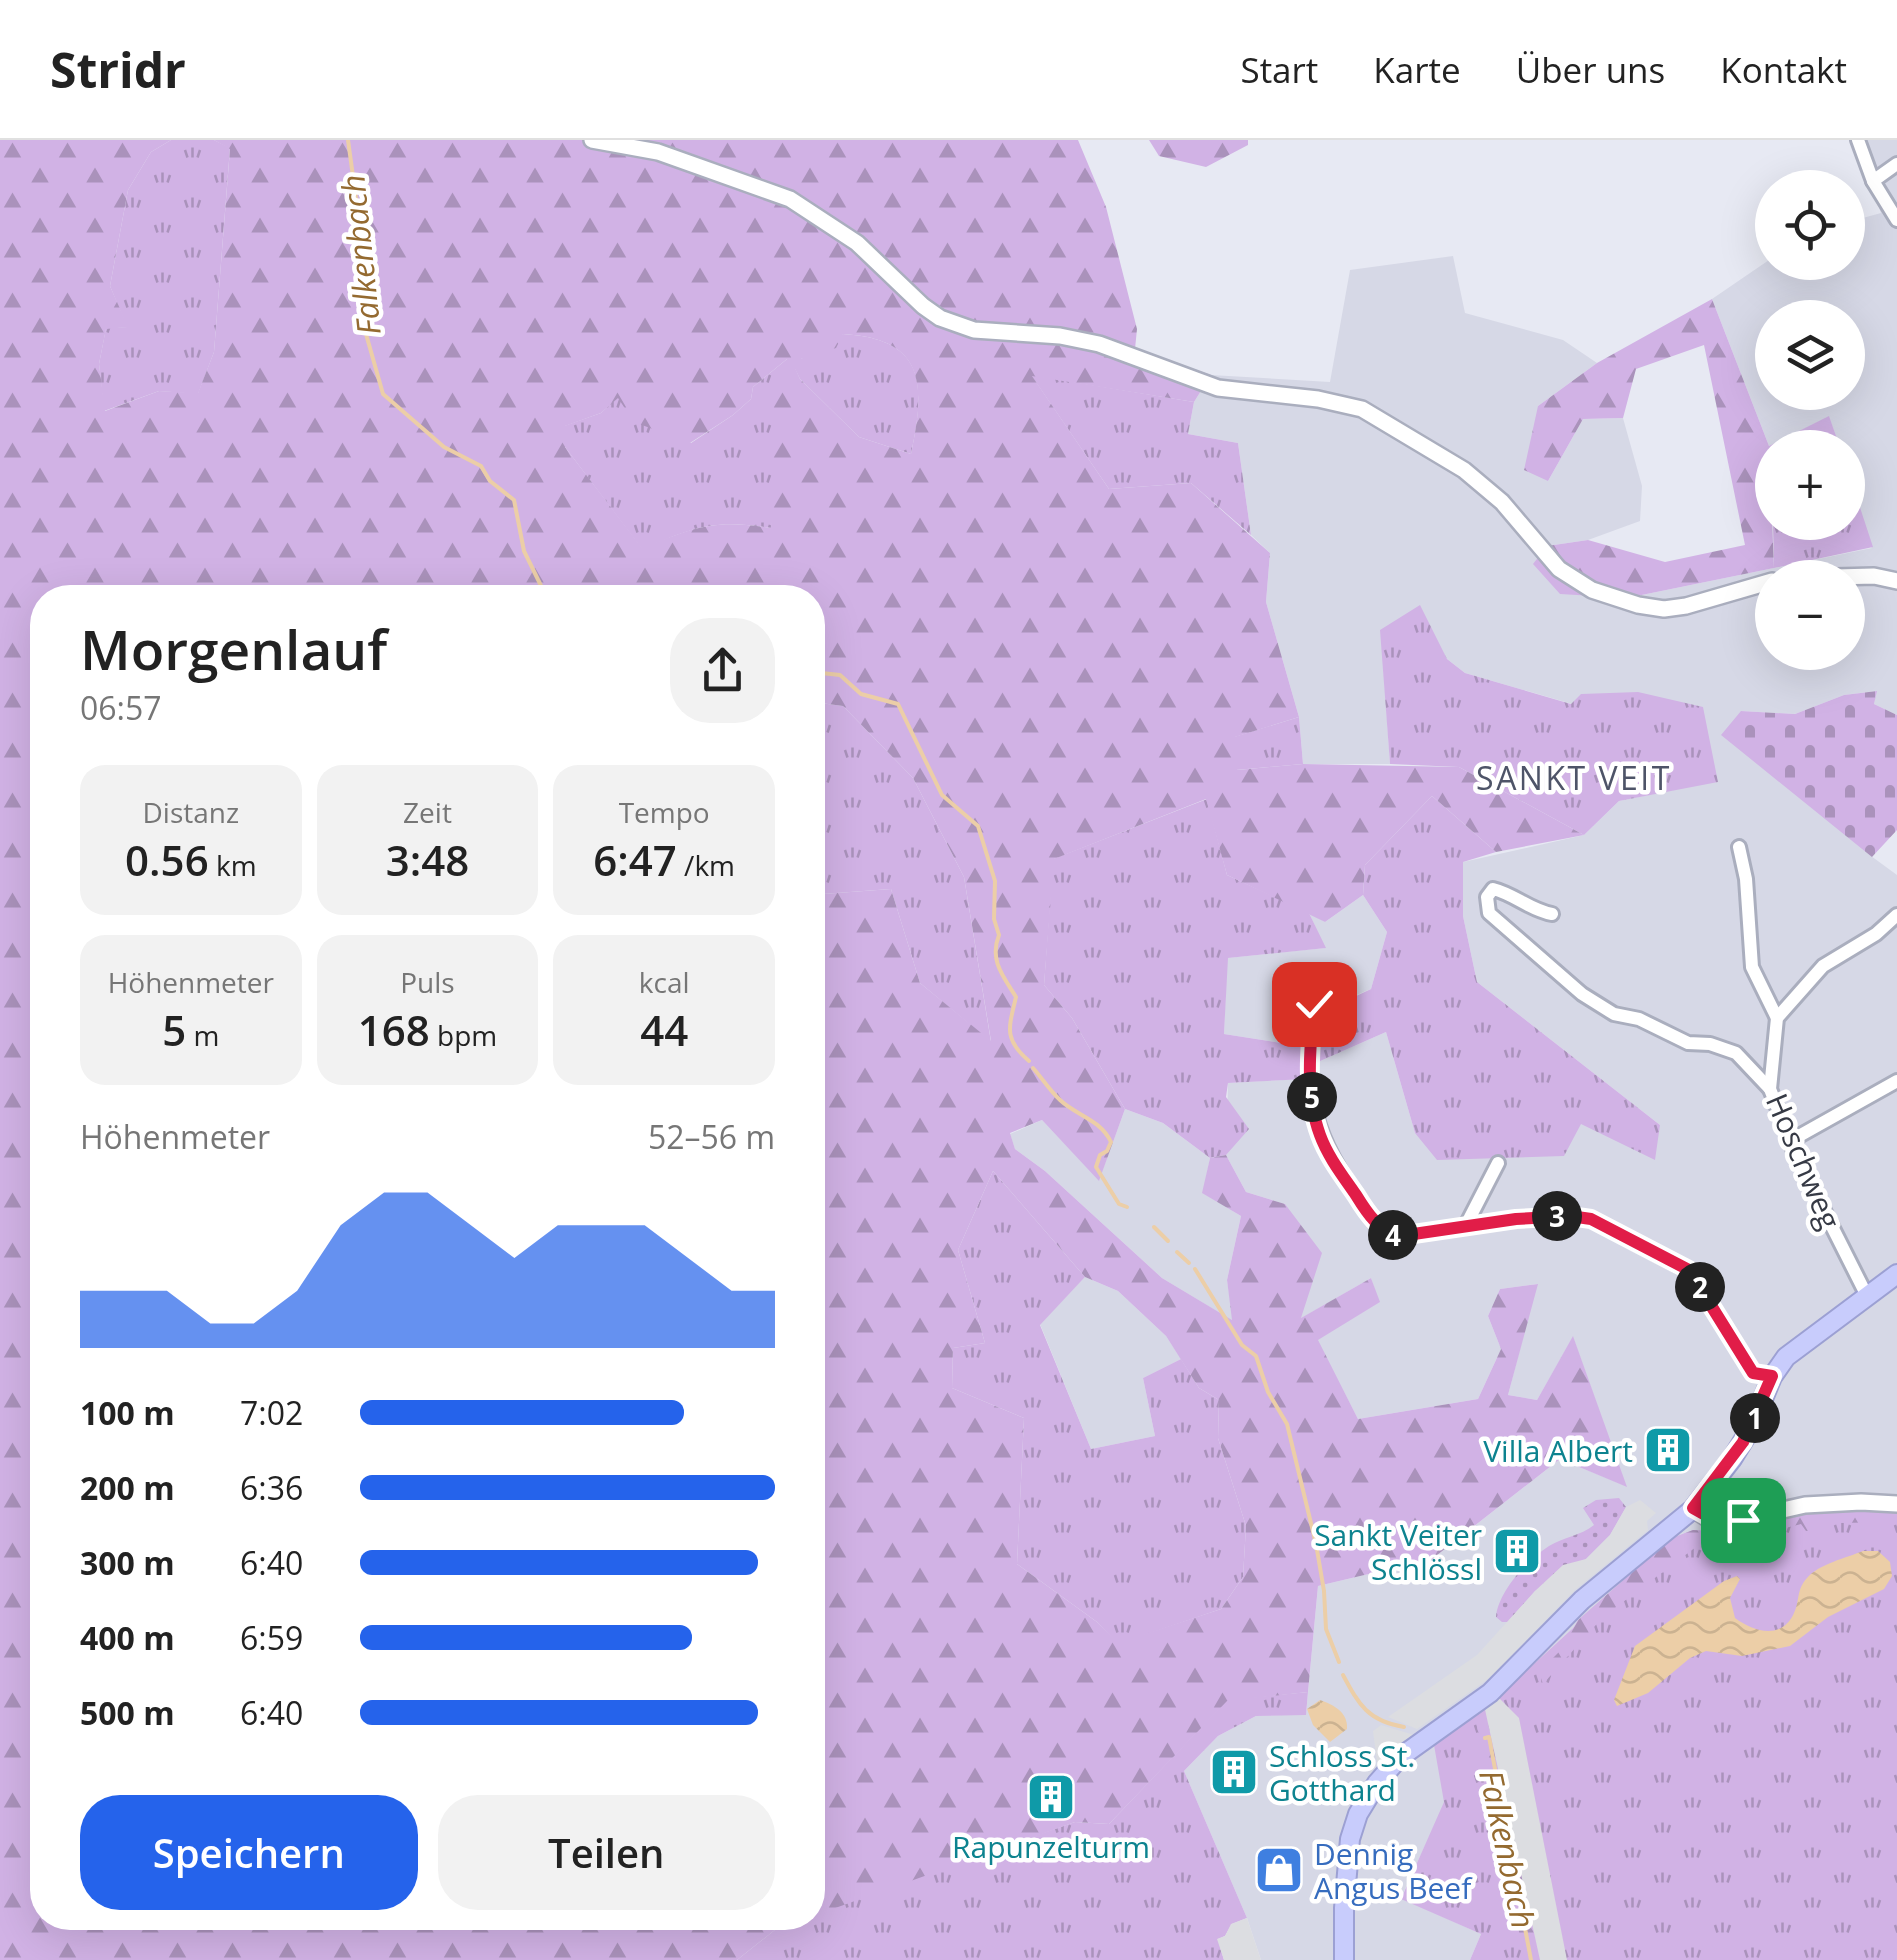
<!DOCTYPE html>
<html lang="de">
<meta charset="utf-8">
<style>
:root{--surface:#fff;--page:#f2f2f2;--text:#222;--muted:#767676;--line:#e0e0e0;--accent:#2563eb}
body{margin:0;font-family:"Open Sans",sans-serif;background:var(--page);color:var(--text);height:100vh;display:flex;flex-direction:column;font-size:38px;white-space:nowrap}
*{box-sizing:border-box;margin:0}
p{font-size:32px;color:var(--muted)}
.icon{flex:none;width:55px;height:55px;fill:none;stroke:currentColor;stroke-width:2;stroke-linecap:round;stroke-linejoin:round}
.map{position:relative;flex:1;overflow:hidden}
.panel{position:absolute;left:30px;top:445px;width:795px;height:1345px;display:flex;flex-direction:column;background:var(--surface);border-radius:40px;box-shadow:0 10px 40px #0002}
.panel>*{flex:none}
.tools{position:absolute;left:1755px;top:30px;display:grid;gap:20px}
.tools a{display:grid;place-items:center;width:110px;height:110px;border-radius:50%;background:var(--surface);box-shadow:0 10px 40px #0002;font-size:50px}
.pin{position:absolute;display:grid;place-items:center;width:85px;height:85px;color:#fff;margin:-42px;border-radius:20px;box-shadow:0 5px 15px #0006}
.km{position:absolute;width:50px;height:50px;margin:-25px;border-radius:50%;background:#222;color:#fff;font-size:28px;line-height:50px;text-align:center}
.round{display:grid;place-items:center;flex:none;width:105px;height:105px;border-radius:40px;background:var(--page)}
.head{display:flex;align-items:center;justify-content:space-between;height:170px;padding:0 50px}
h1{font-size:55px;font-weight:600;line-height:75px}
.metrics{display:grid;grid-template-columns:repeat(3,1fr);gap:15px;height:170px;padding:10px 50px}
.metrics div{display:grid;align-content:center;border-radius:25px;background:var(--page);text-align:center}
.metrics b{font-size:42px;font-weight:600}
.metrics small{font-size:28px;font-weight:400}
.metrics p{font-size:28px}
.chart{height:280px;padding:20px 50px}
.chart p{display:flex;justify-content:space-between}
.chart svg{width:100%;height:180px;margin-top:10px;fill:var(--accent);opacity:.7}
.cta{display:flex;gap:20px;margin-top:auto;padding:20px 50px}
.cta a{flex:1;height:115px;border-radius:40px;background:var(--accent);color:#fff;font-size:40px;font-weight:600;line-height:115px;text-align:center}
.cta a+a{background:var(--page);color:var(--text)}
ul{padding:0 50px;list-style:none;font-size:32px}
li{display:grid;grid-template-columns:160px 120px 1fr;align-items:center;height:75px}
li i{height:25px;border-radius:12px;background:var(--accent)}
header{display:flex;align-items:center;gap:60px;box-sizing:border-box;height:140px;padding:0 50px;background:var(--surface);border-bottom:2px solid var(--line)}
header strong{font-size:48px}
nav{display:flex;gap:55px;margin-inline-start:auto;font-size:35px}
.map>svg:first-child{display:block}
.residential{fill:#d6d8e6;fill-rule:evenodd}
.grass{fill:url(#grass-tufts)}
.forest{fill:url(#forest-firs);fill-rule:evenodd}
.cemetery{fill:url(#cemetery-stones)}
.park{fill:url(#park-dots)}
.parking{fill:#dcdde1}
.water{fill:url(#water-waves)}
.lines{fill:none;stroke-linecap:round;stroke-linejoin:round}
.stream{stroke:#eccea7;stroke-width:4}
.minor-casing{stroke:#aaaebe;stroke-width:18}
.tertiary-casing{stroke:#aaaebe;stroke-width:20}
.secondary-casing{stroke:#9ca0d3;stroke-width:22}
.minor{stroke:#fff;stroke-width:12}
.tertiary{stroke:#fff;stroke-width:15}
.secondary{stroke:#c8ccfc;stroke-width:18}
.route-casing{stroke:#fff;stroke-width:20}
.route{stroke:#e11d48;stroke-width:12}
.labels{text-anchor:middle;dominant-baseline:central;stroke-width:9;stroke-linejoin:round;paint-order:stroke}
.street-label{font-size:30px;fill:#363a45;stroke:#fff}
.culture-label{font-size:30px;fill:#0d838f;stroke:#fff;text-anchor:end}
.shop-label{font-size:30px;fill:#366cbe;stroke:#fff;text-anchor:start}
.water-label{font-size:32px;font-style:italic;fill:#946a30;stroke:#fff}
.neighbourhood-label{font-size:32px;letter-spacing:2.5px;fill:#4e5468;stroke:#fff}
</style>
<header>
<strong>Stridr</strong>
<nav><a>Start</a><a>Karte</a><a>Über uns</a><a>Kontakt</a></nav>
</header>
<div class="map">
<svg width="1897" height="1820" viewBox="0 0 1897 1820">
<defs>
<pattern id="grass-tufts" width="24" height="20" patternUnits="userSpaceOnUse" patternTransform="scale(2.5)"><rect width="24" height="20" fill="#d1b2e5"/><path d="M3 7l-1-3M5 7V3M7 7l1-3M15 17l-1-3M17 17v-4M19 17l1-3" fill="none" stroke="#aa92bb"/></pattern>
<pattern id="forest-firs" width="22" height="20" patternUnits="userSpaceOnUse" patternTransform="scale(2.5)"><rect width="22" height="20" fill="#d1b2e5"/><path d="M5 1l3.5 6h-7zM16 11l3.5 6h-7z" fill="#aa92bb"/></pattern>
<pattern id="cemetery-stones" width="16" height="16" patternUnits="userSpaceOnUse" patternTransform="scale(2.5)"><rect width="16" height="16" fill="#d1b2e5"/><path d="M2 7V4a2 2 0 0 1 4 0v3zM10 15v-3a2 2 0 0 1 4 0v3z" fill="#aa92bb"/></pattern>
<pattern id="park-dots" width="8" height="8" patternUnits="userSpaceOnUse" patternTransform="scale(2.5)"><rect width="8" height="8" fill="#d1b2e5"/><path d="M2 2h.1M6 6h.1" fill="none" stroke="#aa92bb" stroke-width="1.8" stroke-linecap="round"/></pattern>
<pattern id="water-waves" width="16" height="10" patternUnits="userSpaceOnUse" patternTransform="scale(2.5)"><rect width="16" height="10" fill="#eccea7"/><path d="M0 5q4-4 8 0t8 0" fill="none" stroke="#cbb291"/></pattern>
</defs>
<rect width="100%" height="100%" fill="#e7e9f3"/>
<g class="residential">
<path d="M1856,0H1897V575L1874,564L1876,551L1844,555L1795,574L1741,571L1871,716L1897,735V1370L1776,1379L1723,1392L1693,1390L1670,1399L1498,1557L1484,1565L1476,1575L1445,1662L1401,1758L1481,1794L1470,1820H1261L1247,1778L1184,1631L1218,1596L1256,1576L1306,1574L1318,1446L1432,1419L1560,1319L1626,1346L1573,1197L1537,1260L1508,1255L1537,1144L1500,1149L1488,1176L1501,1209L1478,1259L1358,1279L1317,1200L1379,1162L1371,1138L1300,1179L1285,1064L1246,1052L1226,1015L1228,943L1319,938L1318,922L1386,892L1415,993L1581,984L1660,985L1477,842L1463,776V722L1584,695L1619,661L1717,641L1572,564L1465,533L1447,519L1381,491L1390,624H1303L1299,577L1266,462L1270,413L1251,395L1238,303L1188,294L1194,262L1211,235L1330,242L1350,130L1453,116L1465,173L1563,200L1597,223L1538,266L1548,341L1583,279L1623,278L1642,346L1640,381L1588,400L1547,406L1627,458L1872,408L1848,331V308L1840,307L1829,277L1769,306L1712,159L1772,118V122H1848V82L1881,73ZM1772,178H1848V252H1772ZM1772,438H1848V512H1772Z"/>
<path d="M1363,755L1387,792L1371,849L1313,873L1307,907L1224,894L1227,818L1325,808L1309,773L1325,782Z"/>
<path d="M1125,969L1163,983L1210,1018L1203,1053L1241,1076L1227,1140L1233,1181L1162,1138L1045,1031L1015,1009L1010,994L1042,980L1099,1040Z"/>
<path d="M1085,1137L1118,1151L1166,1196L1181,1219L1143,1238L1155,1296L1091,1309L1040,1184Z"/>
</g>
<g class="grass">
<path d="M171,0H214L230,8L214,212L198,254L159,251L104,271L99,224L106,188L127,187L110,146L128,50L151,12Z"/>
<path d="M843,194C928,199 925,247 911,314L859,297L800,239L795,229L771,388C713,379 696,387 642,409L565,307L564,286L601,273L618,257L691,303L733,275L751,259L753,247L787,219H801Z"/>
<path d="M1031,235L1194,262L1188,294L1238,303L1251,395L1191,343L1109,349Z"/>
<path d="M1829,276L1840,307L1772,308V366L1769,306Z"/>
<path d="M1848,331L1873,407L1774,428L1773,383L1848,382Z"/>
<path d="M1420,465L1447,519L1465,533L1571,564L1581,554L1638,552L1703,567L1718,642L1619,661L1584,695L1459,627L1390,624L1380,490Z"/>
<path d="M813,562L843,566L913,638L964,737L991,902L920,843L891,749L823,754L812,734Z"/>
<path d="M1299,577L1303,624L1236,630L1234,597Z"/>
<path d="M1432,656L1496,712L1463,722V776L1477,842L1660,985L1655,1020L1581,984L1564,1016L1437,1020L1415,993L1386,892L1318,922L1316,886L1322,872L1371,849L1387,792L1363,755L1365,725Z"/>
<path d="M1207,659L1227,735L1309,773L1326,808L1228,818L1224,894L1307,907V939L1228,943L1226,957L1249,989L1226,1015L1210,1018L1163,983L1125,969L1072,878L1044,845L1053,719Z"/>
<path d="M993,1031L1085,1137L1040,1185L1091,1309L1155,1296L1143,1238L1181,1219L1199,1248L1219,1260L1218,1298L1246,1386L1243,1437L1221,1469L1118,1504L1097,1482L1017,1424L1024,1278L952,1248L953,1208L985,1203L958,1110Z"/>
<path d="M1897,1370V1820H1470L1481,1794L1401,1759L1444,1662L1434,1605L1498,1557L1670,1399L1693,1390L1723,1392L1776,1379Z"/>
<path d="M1308,1552L1306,1575L1256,1576L1218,1596L1184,1631L1247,1778L1232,1784L1225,1796L1218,1799L1224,1820H737L776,1789L953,1724L1075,1682L1109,1684L1227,1560Z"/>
</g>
<g class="forest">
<path d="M0,0H171L151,12L128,50L110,146L128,187L106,189L99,224L105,271L159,251L198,253L214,212L230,9L214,0H1078L1106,67L1137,189L1135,209L1211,235L1194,262L1032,236L1109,349L1191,343L1270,413L1266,462L1299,577L1235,597L1237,630L1303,624L1459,627L1584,695L1496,712L1432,656L1365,725L1363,755L1325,782L1227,735L1206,659L1054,719L1044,845L1072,878L1125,969L1099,1041L1042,980L1010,993L1015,1009L1045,1031L1162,1138L1232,1180L1227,1140L1241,1076L1202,1053L1210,1018L1226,1015L1246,1052L1285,1064L1322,1113L1301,1178L1371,1138L1380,1162L1318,1200L1358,1279L1478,1259L1501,1209L1488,1176L1500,1149L1538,1144L1508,1255L1537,1260L1573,1196L1627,1347L1560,1319L1432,1419L1318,1446L1308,1552L1227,1561L1109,1684L1075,1682L813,1776V734L823,754L891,749L920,843L991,901L964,737L913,638L843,566L813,562L812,458H42V1778H808L776,1789L737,1820H0ZM843,194C927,199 925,246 911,314L859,297L800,239L795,228L774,239L771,388C713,379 696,387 642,408L565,307V286L601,273L618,258L634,282L690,303L733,275L751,259L753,247L787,219H801L836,208ZM993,1031L1085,1137L1118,1151L1166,1196L1199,1248L1219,1260L1218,1298L1246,1386L1243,1437L1221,1469L1118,1503L1097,1482L1017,1424L1024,1278L952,1248L953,1208L985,1203L958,1110Z"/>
<path d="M1149,0H1248V5L1206,27L1159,16Z"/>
<path d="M1712,159L1769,306L1774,428L1627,458L1560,454L1533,424L1547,406L1588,400L1665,422L1745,405L1704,205L1636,229L1623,278L1583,279L1548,341L1524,330L1538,266L1597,223Z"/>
<path d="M1833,1368L1897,1370V1382L1837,1383L1823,1389L1806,1391L1801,1384C1768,1394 1734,1394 1700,1404L1603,1477L1543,1544L1539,1532L1560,1511L1578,1480L1670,1399L1693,1390L1723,1392L1744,1389Z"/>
<path d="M1484,1565L1540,1820H1524L1488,1616L1478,1596L1476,1575Z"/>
</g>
<path class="cemetery" d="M1877,551L1874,564L1897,575V690L1872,717L1721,595L1741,571L1795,574L1844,555Z"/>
<path class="park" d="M1619,1358L1626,1367L1610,1395L1586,1419L1535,1451L1508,1482H1502L1496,1477C1498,1452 1527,1420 1549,1406C1564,1397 1580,1396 1594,1385L1583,1368L1596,1360Z"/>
<g class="parking">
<path d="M1722,1343L1731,1353L1745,1345L1758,1365L1722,1373L1717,1369L1714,1356Z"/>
<path d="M1640,1360L1656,1373L1647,1381L1648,1390L1575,1450L1488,1539L1417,1589L1388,1577L1477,1515L1535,1451L1563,1425L1586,1419L1610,1395L1626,1367Z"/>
<path d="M1498,1557L1519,1578L1567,1820H1540L1484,1565Z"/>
<path d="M1381,1585L1414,1595L1378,1629L1373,1591Z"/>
<path d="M1247,1778L1261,1820H1224L1217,1799L1225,1796L1231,1784Z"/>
</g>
<g class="water">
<path d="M1863,1411H1878L1890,1422L1892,1436L1884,1449L1828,1477L1790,1506L1742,1516L1706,1511L1690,1518L1648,1553L1617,1566L1614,1560L1635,1506L1724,1441L1737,1436L1740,1439L1730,1458L1735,1478C1754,1492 1782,1500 1794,1473C1800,1461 1796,1450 1807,1438C1819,1424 1846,1418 1863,1411Z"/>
<path d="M1320,1560C1334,1565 1348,1572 1347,1589L1330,1602L1313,1585L1307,1569Z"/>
</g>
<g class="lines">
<g class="stream">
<path d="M348,0L363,109L359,127L367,166L364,187L383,254L444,307L481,326L490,341L514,360L524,411L547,458"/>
<path d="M812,532L840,535L861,554L898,564L942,655L978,686L995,741L994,779L999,795C989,820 1003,836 1016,857C1009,887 1003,899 1029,921"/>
<path d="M1033,928C1042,938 1050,951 1060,960C1077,976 1100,979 1111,1002L1107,1011L1100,1015L1096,1027L1119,1064L1127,1067"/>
<path d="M1154,1087L1168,1101"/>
<path d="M1177,1112L1189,1123"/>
<path d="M1195,1129L1242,1205L1256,1216L1268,1252L1287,1284L1316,1404L1324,1451L1326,1489L1339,1522"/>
<path d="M1343,1535C1359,1565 1368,1581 1404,1587"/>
<path d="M1485,1598L1489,1597L1531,1820"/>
</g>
<g class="minor-casing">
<g id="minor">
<path d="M1858,0L1873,41L1897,80"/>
<path d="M1873,41L1897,24"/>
<path d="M1739,707L1746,739L1752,827L1777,878"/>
<path d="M1552,774C1530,770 1514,754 1493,749L1487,757L1489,773L1582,854L1614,874L1639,879L1688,903L1710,904L1736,913L1770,949"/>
<path d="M1314,864C1306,950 1307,983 1356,1055C1367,1073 1378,1091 1399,1096L1516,1079L1569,1076L1591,1079L1689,1131L1753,1233L1772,1237"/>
<path d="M1790,1001L1897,941"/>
<path d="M1465,1087L1498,1023"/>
<path d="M1867,1156L1794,1011L1770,949L1777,878L1823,826L1876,794L1897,775"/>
</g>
</g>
<g class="tertiary-casing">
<g id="tertiary">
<path d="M592,0L658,12L790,59L857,103L923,166L940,178L974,190L1060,196L1099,204L1218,248L1318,259L1362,269L1464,330L1502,362L1559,429L1592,450L1638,465L1664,469L1686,466L1772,441"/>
<path d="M1796,438L1874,436L1897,441"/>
<path d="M1693,1369L1709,1379L1725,1383L1805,1365L1861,1362L1897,1364"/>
</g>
</g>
<g class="secondary-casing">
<path id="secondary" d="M1344,1820V1768L1350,1699L1358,1674L1377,1643L1399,1618L1490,1553L1582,1460L1693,1369L1732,1319L1751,1288L1772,1237L1786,1217L1897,1134"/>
</g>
<use href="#minor" class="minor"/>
<use href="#tertiary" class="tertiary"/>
<use href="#secondary" class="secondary"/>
</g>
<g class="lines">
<g class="route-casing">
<path id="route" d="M1314,864C1310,906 1305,955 1320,995C1328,1017 1343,1036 1356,1055C1367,1073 1378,1090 1400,1096L1516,1079L1570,1076L1591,1079L1689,1130L1753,1233L1772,1236L1743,1302L1693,1368L1718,1382L1743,1380"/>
</g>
<use href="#route" class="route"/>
</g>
<defs>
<g id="building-square" transform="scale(2.5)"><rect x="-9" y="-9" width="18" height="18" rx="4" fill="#0f9aa8" stroke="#fff"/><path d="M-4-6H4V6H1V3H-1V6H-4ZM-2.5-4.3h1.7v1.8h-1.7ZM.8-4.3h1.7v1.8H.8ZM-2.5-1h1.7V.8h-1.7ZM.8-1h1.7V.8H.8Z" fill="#fff"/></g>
<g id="shop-square" transform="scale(2.5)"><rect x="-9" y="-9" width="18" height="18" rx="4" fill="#3f7fe0" stroke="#fff"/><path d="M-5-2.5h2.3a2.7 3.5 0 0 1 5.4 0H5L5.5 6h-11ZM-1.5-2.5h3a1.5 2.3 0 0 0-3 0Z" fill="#fff"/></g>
</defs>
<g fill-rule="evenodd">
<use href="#building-square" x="1668" y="1310"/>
<use href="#building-square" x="1517" y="1411"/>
<use href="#building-square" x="1234" y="1632"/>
<use href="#building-square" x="1051" y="1657"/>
<use href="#shop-square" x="1279" y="1730"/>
</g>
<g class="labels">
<g class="street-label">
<text transform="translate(1804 1021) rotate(67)">Hoschweg</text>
</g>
<g class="culture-label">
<text x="1633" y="1310">Villa Albert</text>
<text x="1482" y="1394">Sankt Veiter<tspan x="1482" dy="34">Schlössl</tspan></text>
<text x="1269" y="1615" text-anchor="start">Schloss St.<tspan x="1269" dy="34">Gotthard</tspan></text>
<text x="1051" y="1706" text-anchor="middle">Rapunzelturm</text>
</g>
<g class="shop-label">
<text x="1314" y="1713">Dennig<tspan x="1314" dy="34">Angus Beef</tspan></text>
</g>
<g class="water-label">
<text transform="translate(360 115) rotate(-96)">Falkenbach</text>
<text transform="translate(1508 1709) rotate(78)">Falkenbach</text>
</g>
<g class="neighbourhood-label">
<text x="1574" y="637">SANKT VEIT</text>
</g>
</g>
</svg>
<div class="tools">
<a><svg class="icon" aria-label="locate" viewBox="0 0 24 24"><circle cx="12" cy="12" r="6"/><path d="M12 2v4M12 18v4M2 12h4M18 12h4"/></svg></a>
<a><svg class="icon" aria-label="layers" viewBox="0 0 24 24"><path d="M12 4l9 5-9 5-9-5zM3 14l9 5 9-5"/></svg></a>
<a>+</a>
<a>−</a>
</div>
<div class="pin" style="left:1743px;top:1380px;background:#1e9e55"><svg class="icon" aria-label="arrive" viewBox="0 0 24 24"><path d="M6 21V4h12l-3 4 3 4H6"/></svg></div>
<div class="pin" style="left:1314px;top:864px;background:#d93025"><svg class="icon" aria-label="check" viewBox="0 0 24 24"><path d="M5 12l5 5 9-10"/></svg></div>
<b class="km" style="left:1755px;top:1278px">1</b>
<b class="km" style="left:1700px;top:1147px">2</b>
<b class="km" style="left:1557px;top:1076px">3</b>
<b class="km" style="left:1393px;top:1095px">4</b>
<b class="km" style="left:1312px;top:957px">5</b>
<section class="panel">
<div class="head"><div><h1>Morgenlauf</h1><p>06:57</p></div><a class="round"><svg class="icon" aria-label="share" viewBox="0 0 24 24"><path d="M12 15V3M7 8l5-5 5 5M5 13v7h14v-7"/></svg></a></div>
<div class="metrics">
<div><p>Distanz</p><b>0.56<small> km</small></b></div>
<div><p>Zeit</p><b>3:48</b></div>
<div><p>Tempo</p><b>6:47<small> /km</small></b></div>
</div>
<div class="metrics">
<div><p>Höhenmeter</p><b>5<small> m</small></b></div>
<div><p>Puls</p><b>168<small> bpm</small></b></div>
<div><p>kcal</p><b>44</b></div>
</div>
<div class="chart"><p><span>Höhenmeter</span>52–56 m</p>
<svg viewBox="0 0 160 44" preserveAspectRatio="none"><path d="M0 44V30L10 30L20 30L30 38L40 38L50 30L60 14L70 6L80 6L90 14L100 22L110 14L120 14L130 14L140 22L150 30L160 30V44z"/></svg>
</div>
<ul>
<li><b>100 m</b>7:02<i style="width:78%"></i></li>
<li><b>200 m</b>6:36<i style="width:100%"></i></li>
<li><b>300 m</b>6:40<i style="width:96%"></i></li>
<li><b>400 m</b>6:59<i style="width:80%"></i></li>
<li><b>500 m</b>6:40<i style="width:96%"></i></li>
</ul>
<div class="cta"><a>Speichern</a><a>Teilen</a></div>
</section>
</div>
